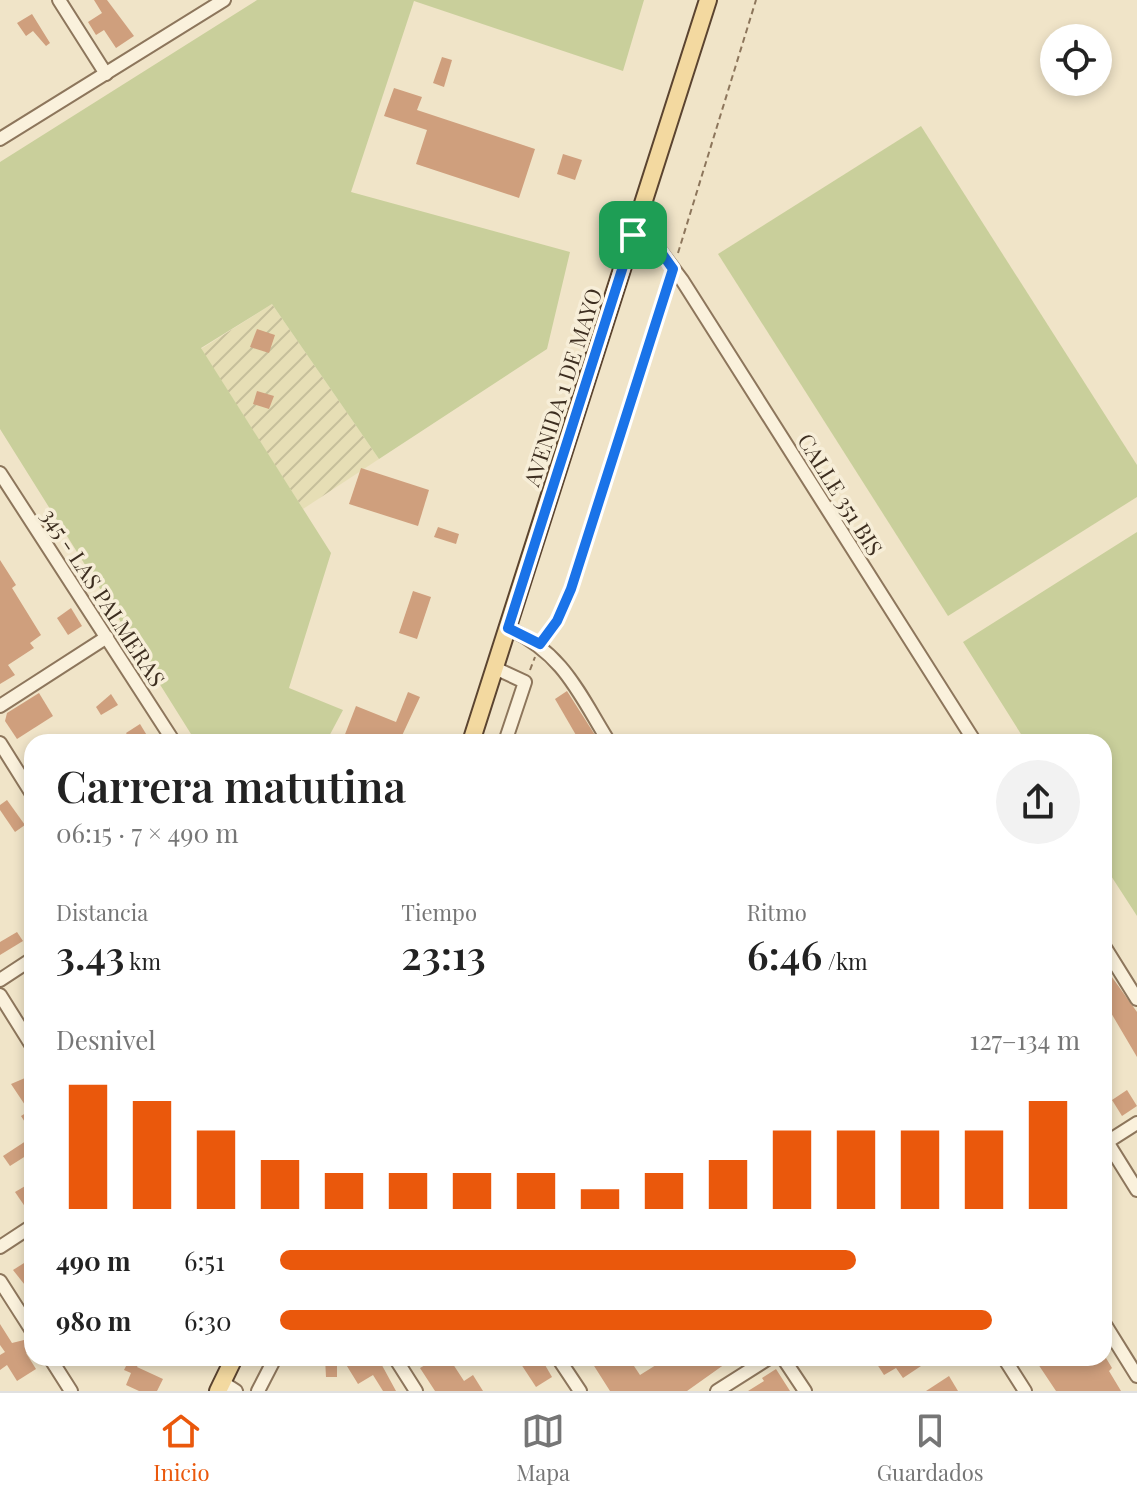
<!DOCTYPE html>
<html lang="es">
<meta charset="utf-8">
<style>
:root{--surface:#fff;--page:#f2f2f2;--text:#222;--muted:#767676;--line:#e0e0e0;--accent:#ea580c}
body{margin:0;font-family:"Playfair Display",serif;background:var(--page);color:var(--text);height:100vh;display:flex;flex-direction:column;font-size:30px;white-space:nowrap}
*{box-sizing:border-box;margin:0}
p{font-size:26px;color:var(--muted)}
.icon{flex:none;width:44px;height:44px;fill:none;stroke:currentColor;stroke-width:2;stroke-linecap:round;stroke-linejoin:round}
.map{position:relative;flex:1;overflow:hidden}
.sheet{position:absolute;left:24px;top:734px;width:1088px;height:632px;display:flex;flex-direction:column;background:var(--surface);border-radius:24px;box-shadow:0 4px 12px #0003}
.sheet>*{flex:none}
.tools{position:absolute;left:1040px;top:24px;display:grid;gap:16px}
.tools a{display:grid;place-items:center;width:72px;height:72px;border-radius:50%;background:var(--surface);box-shadow:0 4px 12px #0003;font-size:40px}
.pin{position:absolute;display:grid;place-items:center;width:68px;height:68px;color:#fff;margin:-34px;border-radius:16px;box-shadow:0 4px 12px #0006}
.round{display:grid;place-items:center;flex:none;width:84px;height:84px;border-radius:42px;background:var(--page)}
.head{display:flex;align-items:center;justify-content:space-between;height:136px;padding:0 32px}
h1{font-size:44px;font-weight:600;line-height:60px}
.stats{display:grid;grid-template-columns:repeat(3,1fr);gap:12px;height:136px;padding:8px 32px}
.stats div{display:grid;align-content:center}
.stats b{font-size:40px;font-weight:600}
.stats small{font-size:22px;font-weight:400}
.stats p{font-size:22px}
.chart{height:224px;padding:16px 32px}
.chart p{display:flex;justify-content:space-between}
.chart svg{width:100%;height:144px;margin-top:8px;stroke:var(--accent);stroke-width:6}
ul{padding:0 32px;list-style:none;font-size:26px}
li{display:grid;grid-template-columns:128px 96px 1fr;align-items:center;height:60px}
li i{height:20px;border-radius:10px;background:var(--accent)}
.tabs{display:flex;justify-content:space-around;align-items:center;height:112px;border-top:2px solid var(--line);background:var(--surface);font-size:22px;color:var(--muted)}
.tabs a{display:grid;justify-items:center;gap:4px}
.tabs .on{color:var(--accent)}
.map>svg:first-child{display:block}
.farmland{fill:url(#farmland-furrows)}
.green{fill:#c9cf9b}
.building{fill:#cf9f7d}
.lines{fill:none;stroke-linecap:round;stroke-linejoin:round}
.minor-casing{stroke:#8d765c;stroke-width:16}
.major-casing{stroke:#5b4430;stroke-width:20}
.path{stroke:#8d765c;stroke-width:2;stroke-dasharray:6 4;stroke-linecap:butt}
.minor{stroke:#faf1dc;stroke-width:12}
.major{stroke:#f3d9a0;stroke-width:16}
.route-casing{stroke:#fff;stroke-width:16}
.route{stroke:#1a73e8;stroke-width:10}
.labels{text-anchor:middle;dominant-baseline:central;stroke-width:7;stroke-linejoin:round;paint-order:stroke}
.street-label{font-size:22px;fill:#3d2e20;stroke:#f7eed8}
</style>
<div class="map">
<svg width="1137" height="1391" viewBox="0 0 1137 1391">
<defs>
<pattern id="farmland-furrows" width="10" height="10" patternUnits="userSpaceOnUse" patternTransform="scale(2)"><rect width="10" height="10" fill="#e6deb5"/><path d="M-1 1l2-2M0 10L10 0M9 11l2-2" fill="none" stroke="#c6bf9b"/></pattern>
</defs>
<rect width="100%" height="100%" fill="#f0e4c8"/>
<path class="farmland" d="M272,304L379,459L303,509L201,349Z"/>
<g class="green">
<path d="M257,0H644L623,71L414,1L351,192L570,252L547,349L379,459L272,304L201,348L331,553L289,688L343,710L326,742H196L0,429V162Z"/>
<path d="M921,126L1137,465V497L948,616L718,254Z"/>
<path d="M1137,532V916L1104,865V742H1026L963,642Z"/>
</g>
<g class="building">
<path d="M94,0H107L134,36L116,48L104,30L96,35L88,22L102,13Z"/>
<path d="M32,14L50,43L46,46L33,31L26,36L17,23Z"/>
<path d="M442,57L452,60L444,87L433,83Z"/>
<path d="M394,88L422,97L417,110L535,149L519,198L416,164L427,130L384,116Z"/>
<path d="M563,154L582,160L575,180L557,174Z"/>
<path d="M257,329L275,335L269,353L250,347Z"/>
<path d="M257,391L274,396L269,409L253,404Z"/>
<path d="M361,468L429,490L418,526L349,504Z"/>
<path d="M438,527L459,534L456,544L434,537Z"/>
<path d="M0,560L16,585L12,588L41,635L30,643L34,648L8,665L15,675L0,684Z"/>
<path d="M413,591L431,597L417,639L399,633Z"/>
<path d="M71,608L82,626L68,635L57,618Z"/>
<path d="M567,691L595,735L584,742H580L555,699Z"/>
<path d="M408,692L420,697L399,742H342L356,706L396,722Z"/>
<path d="M39,693L53,716L17,739L5,721L7,713Z"/>
<path d="M111,694L118,705L101,715L96,707Z"/>
<path d="M140,724L151,742H132L126,733Z"/>
<path d="M7,800L25,825L15,832L0,810V805Z"/>
<path d="M17,932L23,941L0,955V942Z"/>
<path d="M1104,966L1137,1012V1057L1104,1001Z"/>
<path d="M32,1075V1133L21,1116L29,1111L11,1084Z"/>
<path d="M1127,1090L1137,1106L1122,1116L1112,1100Z"/>
<path d="M32,1137V1152L10,1166L3,1156Z"/>
<path d="M32,1182V1217L15,1192Z"/>
<path d="M32,1258V1294L13,1270Z"/>
<path d="M0,1324L12,1343L24,1340L31,1350L26,1353L36,1369L17,1381L7,1365L0,1370V1355L5,1352L0,1345Z"/>
<path d="M130,1358H142L137,1367L163,1379L157,1391H139L126,1385L131,1373L124,1370Z"/>
<path d="M325,1358H337V1377H326Z"/>
<path d="M342,1358H378L396,1391H383L373,1375L358,1384Z"/>
<path d="M437,1358L442,1362L449,1358L464,1381L473,1375L483,1391H435L420,1368Z"/>
<path d="M517,1358H541L552,1377L536,1387Z"/>
<path d="M589,1358H616L620,1365L624,1362L627,1366L632,1363L640,1375L656,1365L651,1358H721L725,1364L687,1391H610Z"/>
<path d="M873,1358H933L903,1378L896,1368L884,1375Z"/>
<path d="M1034,1358H1057L1061,1365L1072,1358H1106L1112,1368L1109,1371L1121,1391H1056Z"/>
<path d="M776,1369L790,1391H748L764,1381L762,1378Z"/>
<path d="M949,1376L958,1391H926Z"/>
</g>
<g class="lines">
<g class="minor-casing">
<g id="minor">
<path d="M59,0L106,74"/>
<path d="M0,139L224,0"/>
<path d="M633,235L658,248L682,280L975,742"/>
<path d="M0,473L174,742"/>
<path d="M508,628C564,654 578,692 609,742"/>
<path d="M495,668L525,682L505,742"/>
<path d="M0,706L107,637"/>
<path d="M0,743L32,794"/>
<path d="M1104,946L1137,999"/>
<path d="M0,980L32,959"/>
<path d="M0,995L32,1046"/>
<path d="M1104,1137L1137,1190"/>
<path d="M1104,1144L1137,1123"/>
<path d="M0,1247L32,1226"/>
<path d="M0,1281L32,1331"/>
<path d="M1104,1323L1137,1376"/>
<path d="M50,1358L71,1391"/>
<path d="M395,1358L416,1391"/>
<path d="M558,1358L580,1391"/>
<path d="M783,1358L805,1391"/>
<path d="M1004,1358L1025,1391"/>
<path d="M222,1382L236,1391"/>
<path d="M258,1391L275,1358"/>
<path d="M717,1391L769,1358"/>
</g>
</g>
<g class="major-casing">
<g id="major">
<path d="M471,742L708,0"/>
<path d="M218,1391L234,1358"/>
</g>
</g>
<g class="path">
<path d="M678,253L756,0"/>
<path d="M545,637L557,621L571,589L669,282"/>
<path d="M530,670L535,657"/>
</g>
<use href="#minor" class="minor"/>
<use href="#major" class="major"/>
</g>
<g class="lines">
<g class="route-casing">
<path id="route" d="M633,235L658,248L673,269L571,589L557,621L540,644L508,628Z"/>
</g>
<use href="#route" class="route"/>
</g>
<g class="labels">
<g class="street-label">
<text transform="translate(562 387) rotate(-72)">AVENIDA 1 DE MAYO</text>
<text transform="translate(841 494) rotate(58)">CALLE 351 BIS</text>
<text transform="translate(104 597) rotate(57)">345 - LAS PALMERAS</text>
</g>
</g>
</svg>
<div class="tools">
<a><svg class="icon" aria-label="locate" viewBox="0 0 24 24"><circle cx="12" cy="12" r="6"/><path d="M12 2v4M12 18v4M2 12h4M18 12h4"/></svg></a>
</div>
<div class="pin" style="left:633px;top:235px;background:#1e9e55"><svg class="icon" aria-label="arrive" viewBox="0 0 24 24"><path d="M6 21V4h12l-3 4 3 4H6"/></svg></div>
<section class="sheet">
<div class="head"><div><h1>Carrera matutina</h1><p>06:15 · 7 × 490 m</p></div><a class="round"><svg class="icon" aria-label="share" viewBox="0 0 24 24"><path d="M12 15V3M7 8l5-5 5 5M5 13v7h14v-7"/></svg></a></div>
<div class="stats">
<div><p>Distancia</p><b>3.43<small> km</small></b></div>
<div><p>Tiempo</p><b>23:13</b></div>
<div><p>Ritmo</p><b>6:46<small> /km</small></b></div>
</div>
<div class="chart"><p><span>Desnivel</span>127–134 m</p>
<svg viewBox="0 0 160 44" preserveAspectRatio="none"><path d="M5 44V6M15 44V11M25 44V20M35 44V29M45 44V33M55 44V33M65 44V33M75 44V33M85 44V38M95 44V33M105 44V29M115 44V20M125 44V20M135 44V20M145 44V20M155 44V11"/></svg>
</div>
<ul>
<li><b>490 m</b>6:51<i style="width:72%"></i></li>
<li><b>980 m</b>6:30<i style="width:89%"></i></li>
</ul>
</section>
</div>
<nav class="tabs">
<a class="on"><svg class="icon" aria-label="home" viewBox="0 0 24 24"><path d="M3 11l9-7 9 7M6 9v11h12V9"/></svg>Inicio</a>
<a><svg class="icon" aria-label="map" viewBox="0 0 24 24"><path d="M3 6l6-2 6 2 6-2v14l-6 2-6-2-6 2zM9 4v14M15 6v14"/></svg>Mapa</a>
<a><svg class="icon" aria-label="saved" viewBox="0 0 24 24"><path d="M7 4h10v16l-5-4-5 4z"/></svg>Guardados</a>
</nav>
